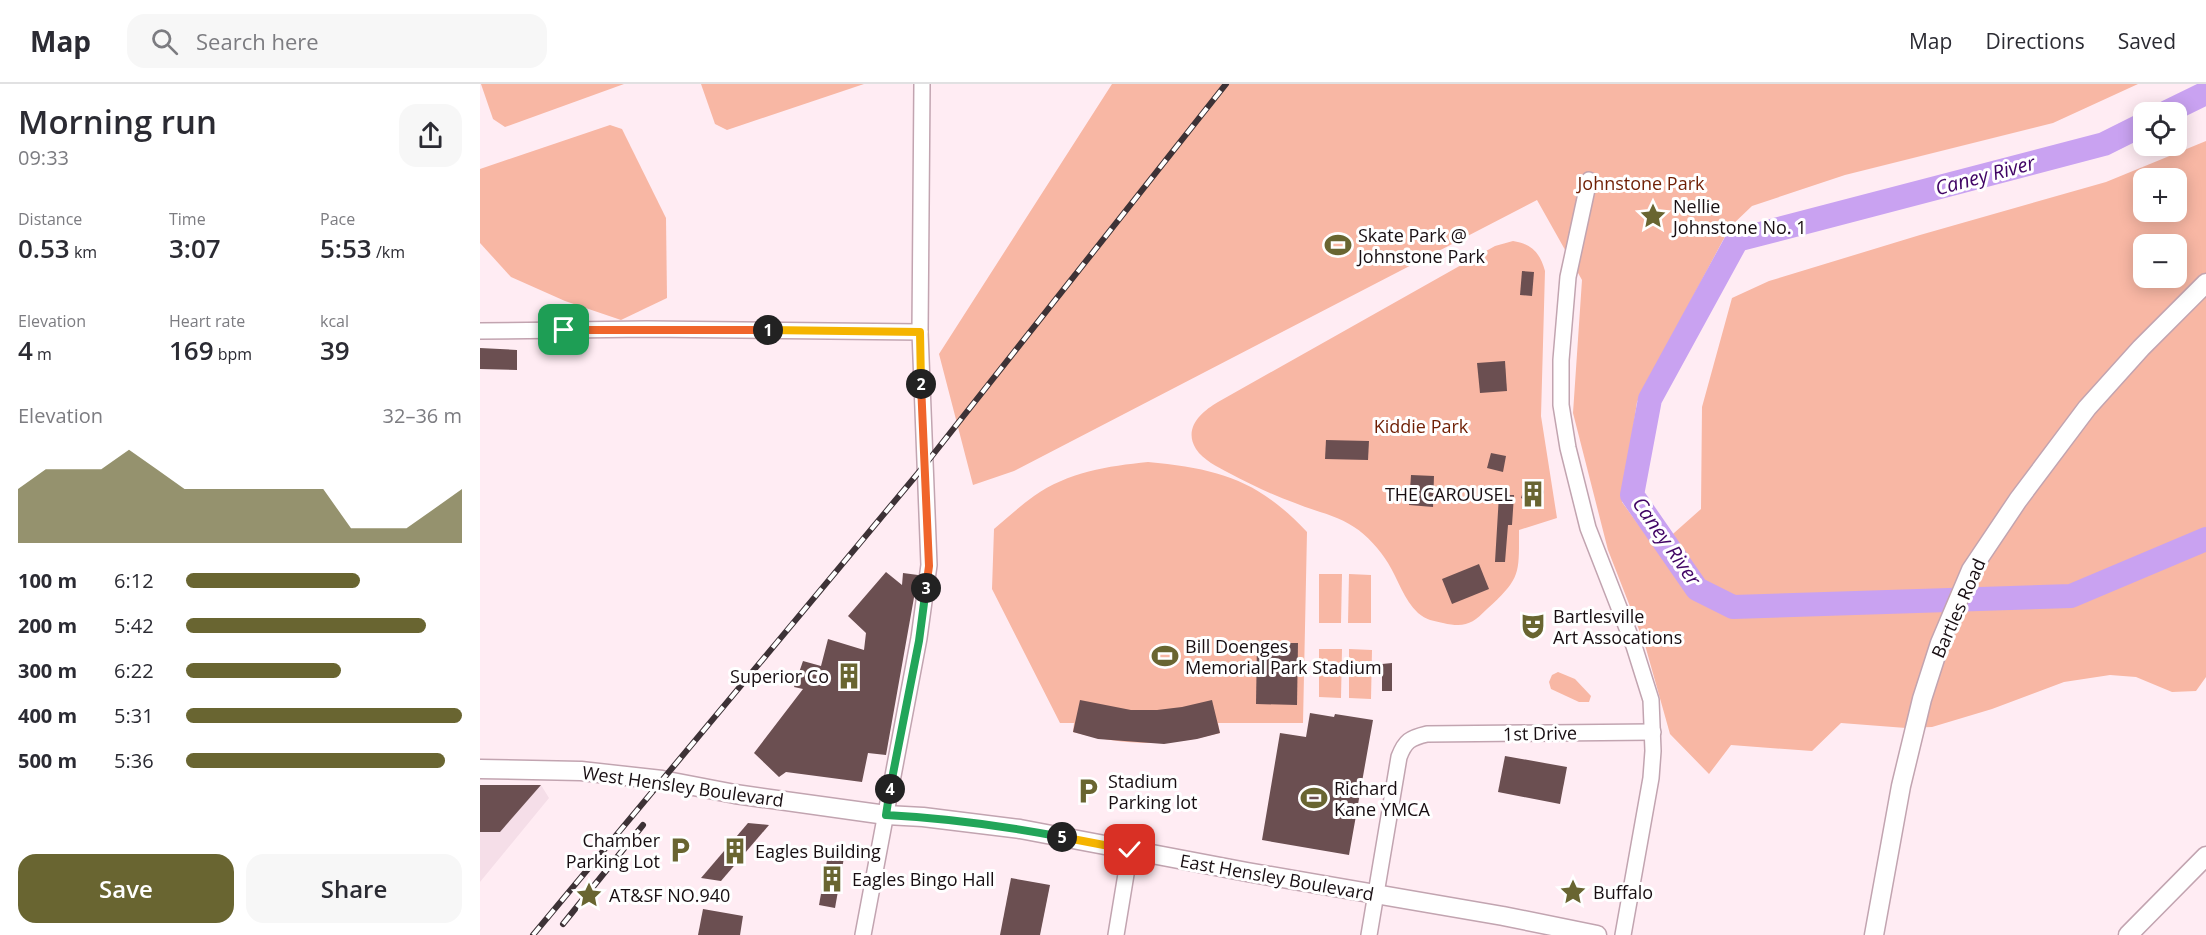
<!DOCTYPE html>
<meta charset="utf-8">
<style>
:root{--surface:#fff;--page:#f7f7f7;--text:#2b2b33;--muted:#7c7c81;--line:#e1e1e2;--accent:#696531}
body{margin:0;font-family:"Open Sans",sans-serif;background:var(--page);color:var(--text);height:100vh;display:flex;flex-direction:column;font-size:22px;white-space:nowrap}
*{box-sizing:border-box;margin:0}
p{font-size:20px;color:var(--muted)}
.icon{flex:none;width:33px;height:33px;fill:none;stroke:currentColor;stroke-width:2;stroke-linecap:round;stroke-linejoin:round}
.map{position:relative;flex:1;overflow:hidden}
.panel{display:flex;flex-direction:column;background:var(--surface);width:480px}
.panel>*{flex:none}
.fabs{position:absolute;left:1653px;top:18px;display:grid;gap:12px}
.fabs a{display:grid;place-items:center;width:54px;height:54px;border-radius:12px;background:var(--surface);box-shadow:0 3px 15px #0003;font-size:30px}
.pin{position:absolute;display:grid;place-items:center;width:51px;height:51px;color:#fff;margin:-26px;border-radius:12px;box-shadow:0 3px 9px #0006}
.km{position:absolute;width:30px;height:30px;margin:-15px;border-radius:50%;background:#222;color:#fff;font-size:16px;line-height:30px;text-align:center}
.round{display:grid;place-items:center;flex:none;width:63px;height:63px;border-radius:18px;background:var(--page)}
.summary{display:flex;align-items:center;justify-content:space-between;height:102px;padding:0 18px}
h1{font-size:33px;font-weight:600;line-height:45px}
.metrics{display:grid;grid-template-columns:repeat(3,1fr);gap:9px;height:102px;padding:6px 18px}
.metrics div{display:grid;align-content:center}
.metrics b{font-size:26px;font-weight:600}
.metrics small{font-size:16px;font-weight:400}
.metrics p{font-size:16px}
.chart{height:168px;padding:12px 18px}
.chart p{display:flex;justify-content:space-between}
.chart svg{width:100%;height:108px;margin-top:6px;fill:var(--accent);opacity:.7}
.cta{display:flex;gap:12px;margin-top:auto;padding:12px 18px}
.cta a{flex:1;height:69px;border-radius:18px;background:var(--accent);color:#fff;font-size:24px;font-weight:600;line-height:69px;text-align:center}
.cta a+a{background:var(--page);color:var(--text)}
ul{padding:0 18px;list-style:none;font-size:20px}
li{display:grid;grid-template-columns:96px 72px 1fr;align-items:center;height:45px}
li i{height:15px;border-radius:8px;background:var(--accent)}
header{display:flex;align-items:center;gap:36px;box-sizing:border-box;height:84px;padding:0 30px;background:var(--surface);border-bottom:2px solid var(--line)}
header strong{font-size:28px}
nav{display:flex;gap:33px;margin-inline-start:auto;font-size:21px}
.search{width:420px;height:54px;background:var(--page);display:flex;align-items:center;gap:15px;box-sizing:border-box;padding:0 21px;border-radius:18px;color:var(--muted);font-size:22px}
main{display:flex;flex:1;min-height:0}
.map>svg:first-child{display:block}
.built{fill:#f5dee8}
.green{fill:#f8b7a4;fill-rule:evenodd}
.lines{fill:none;stroke-linecap:round;stroke-linejoin:round}
.river{stroke:#c9a2f1;stroke-width:24}
.building{fill:#6b4f51}
.minor-casing{stroke:#c2a4b0;stroke-width:18}
.major-casing{stroke:#c2a4b0;stroke-width:21}
.minor{stroke:#fff;stroke-width:15}
.major{stroke:#fff;stroke-width:18}
.rail-casing{stroke:#3d3236;stroke-width:6}
.rail{stroke:#fff;stroke-width:4;stroke-dasharray:11;stroke-linecap:butt}
.split-1-casing{stroke:#fff;stroke-width:12}
.split-2-casing{stroke:#fff;stroke-width:12}
.split-3-casing{stroke:#fff;stroke-width:12}
.split-4-casing{stroke:#fff;stroke-width:12}
.split-5-casing{stroke:#fff;stroke-width:12}
.split-6-casing{stroke:#fff;stroke-width:12}
.split-1{stroke:#f0652b;stroke-width:8}
.split-2{stroke:#f5b400;stroke-width:8}
.split-3{stroke:#f0652b;stroke-width:8}
.split-4{stroke:#22a559;stroke-width:8}
.split-5{stroke:#22a559;stroke-width:8}
.split-6{stroke:#f5b400;stroke-width:8}
.labels{text-anchor:middle;dominant-baseline:central;stroke-width:6;stroke-linejoin:round;paint-order:stroke}
.park-label{font-size:18px;fill:#6f1f04;stroke:#fff}
.poi-label{font-size:18px;fill:#180e12;stroke:#fff;text-anchor:start}
.street-label{font-size:18px;fill:#180e12;stroke:#fff}
.water-label{font-size:20px;font-style:italic;fill:#410565;stroke:#fff}
</style>
<header>
<strong>Map</strong>
<div class="search"><svg class="icon" aria-label="search" viewBox="0 0 24 24"><circle cx="10" cy="10" r="6"/><path d="M15 15l6 6"/></svg>Search here</div>
<nav><a>Map</a><a>Directions</a><a>Saved</a></nav>
</header>
<main>
<section class="panel">
<div class="summary"><div><h1>Morning run</h1><p>09:33</p></div><a class="round"><svg class="icon" aria-label="share" viewBox="0 0 24 24"><path d="M12 15V3M7 8l5-5 5 5M5 13v7h14v-7"/></svg></a></div>
<div class="metrics">
<div><p>Distance</p><b>0.53<small> km</small></b></div>
<div><p>Time</p><b>3:07</b></div>
<div><p>Pace</p><b>5:53<small> /km</small></b></div>
</div>
<div class="metrics">
<div><p>Elevation</p><b>4<small> m</small></b></div>
<div><p>Heart rate</p><b>169<small> bpm</small></b></div>
<div><p>kcal</p><b>39</b></div>
</div>
<div class="chart"><p><span>Elevation</span>32–36 m</p>
<svg viewBox="0 0 160 44" preserveAspectRatio="none"><path d="M0 44V22L10 14L20 14L30 14L40 6L50 14L60 22L70 22L80 22L90 22L100 22L110 22L120 38L130 38L140 38L150 30L160 22V44z"/></svg>
</div>
<ul>
<li><b>100 m</b>6:12<i style="width:63%"></i></li>
<li><b>200 m</b>5:42<i style="width:87%"></i></li>
<li><b>300 m</b>6:22<i style="width:56%"></i></li>
<li><b>400 m</b>5:31<i style="width:100%"></i></li>
<li><b>500 m</b>5:36<i style="width:94%"></i></li>
</ul>
<div class="cta"><a>Save</a><a>Share</a></div>
</section>
<div class="map">
<svg width="1726" height="851" viewBox="0 0 1726 851">
<rect width="100%" height="100%" fill="#ffecf3"/>
<path class="built" d="M0,701H61L69,714L0,798Z"/>
<g class="green">
<path d="M1,0H144L25,43L13,35Z"/>
<path d="M221,0H384L247,46L235,40Z"/>
<path d="M632,0H1658L1573,39L1365,91L1272,122L1250,143L1157,318L1142,418L1176,465L1221,425L1222,323L1252,214L1289,197L1440,151L1626,98L1726,57V593L1716,607L1692,608L1656,593L1630,591L1584,598L1512,625L1452,643L1426,644L1361,639L1332,667L1251,661L1229,690L1190,650L1165,561L1128,466L1093,329L1102,196L1057,116L534,387L493,401L459,270ZM1664,94H1696V128H1664ZM1664,160H1696V194H1664Z"/>
<path d="M130,41L142,45L186,134L187,214L141,236L85,217L31,193L0,159V85Z"/>
<path d="M1033,157C1052,160 1060,169 1065,187L1061,332L1077,434L1039,446C1039,490 1041,494 1007,525C992,540 985,544 963,539C954,537 946,536 938,529C924,516 918,495 908,479C900,466 887,451 874,443C856,431 834,427 815,419C792,411 770,400 749,389C738,383 723,376 716,365C703,344 721,328 738,318L1015,162Z"/>
<path d="M668,378C739,385 777,395 827,448L823,639H738L740,649C687,663 646,662 593,648L594,639H580L512,505L514,445C527,434 540,422 554,412C588,388 628,382 668,378Z"/>
<path d="M839,490H862L861,539H839Z"/>
<path d="M869,490L891,491V539H868Z"/>
<path d="M839,565H862L861,614L839,613Z"/>
<path d="M869,565L892,566L891,615L869,614Z"/>
<path d="M1078,588L1095,595L1111,612L1109,618H1099L1071,605L1069,598L1072,591Z"/>
</g>
<g class="lines">
<g class="river">
<path d="M1687,28L1726,9"/>
<path d="M1664,40L1624,60L1257,156L1170,315L1152,411L1217,505L1253,523L1591,512L1726,455"/>
</g>
</g>
<g class="building">
<path d="M1042,187L1054,188L1052,212L1040,211Z"/>
<path d="M0,264L37,266V286L0,285Z"/>
<path d="M1025,277L1027,307L1000,309L997,279Z"/>
<path d="M846,356L889,357L888,376L845,375Z"/>
<path d="M1011,369L1026,372L1023,388L1007,384Z"/>
<path d="M931,391L954,392L953,423L929,421Z"/>
<path d="M1055,398L1061,401L1064,408L1060,418L1053,420L1041,414L1045,401Z"/>
<path d="M1019,411H1034L1032,441H1028L1025,478H1015Z"/>
<path d="M999,480L1009,505L972,520L962,495Z"/>
<path d="M406,488L422,501L423,489L438,491L406,671L388,669L382,698L306,688L299,693L274,669L323,605L314,603L323,577L341,582L348,555L384,566L386,549L368,532Z"/>
<path d="M777,559H818L817,621L776,620Z"/>
<path d="M912,579V607H902V580Z"/>
<path d="M600,616L651,626H677L702,623L732,616L740,649L717,655L684,660L618,655L593,648Z"/>
<path d="M830,629L854,633L855,630L893,636L869,771L782,756L800,649L826,653Z"/>
<path d="M1025,672L1087,683L1080,720L1018,708Z"/>
<path d="M0,701H61L20,748H0Z"/>
<path d="M268,739L289,741L241,797L221,794Z"/>
<path d="M349,765L365,768L355,824L339,821Z"/>
<path d="M531,794L570,801L560,851H520Z"/>
<path d="M223,825L263,832L260,851H218Z"/>
</g>
<g class="lines">
<g class="minor-casing">
<g id="minor">
<path d="M1109,96L1088,193L1081,276V321L1088,364L1108,444L1154,562L1171,616L1173,667L1171,694L1143,851"/>
<path d="M0,247L167,245L440,248"/>
<path d="M383,851L439,554L449,481L440,248L442,0"/>
<path d="M636,851L650,766"/>
<path d="M889,851L919,673C925,657 930,654 947,650L1173,648"/>
</g>
</g>
<g class="major-casing">
<g id="major">
<path d="M0,685L101,687L182,696L255,710L406,731L443,733L540,745L767,788L1023,832L1117,851"/>
<path d="M1394,851L1421,702L1442,615L1460,559L1491,486L1538,416L1607,324L1661,264L1726,199"/>
<path d="M1648,851L1726,772"/>
</g>
</g>
<use href="#minor" class="minor"/>
<use href="#major" class="major"/>
<g class="rail-casing">
<g id="rail">
<path d="M83,840L163,741"/>
<path d="M53,851L444,382L746,0"/>
</g>
</g>
<use href="#rail" class="rail"/>
</g>
<g class="lines">
<g class="split-1-casing">
<path id="split-1" d="M84,246H288"/>
</g>
<g class="split-2-casing">
<path id="split-2" d="M288,246L440,248L441,300"/>
</g>
<g class="split-3-casing">
<path id="split-3" d="M441,300L449,482L446,504"/>
</g>
<g class="split-4-casing">
<path id="split-4" d="M410,705L439,557L446,504"/>
</g>
<g class="split-5-casing">
<path id="split-5" d="M410,705L406,731C465,734 524,742 582,753"/>
</g>
<g class="split-6-casing">
<path id="split-6" d="M582,753L650,766"/>
</g>
<use href="#split-1" class="split-1"/>
<use href="#split-2" class="split-2"/>
<use href="#split-3" class="split-3"/>
<use href="#split-4" class="split-4"/>
<use href="#split-5" class="split-5"/>
<use href="#split-6" class="split-6"/>
</g>
<defs>
<g id="sight-bare" transform="scale(2.07)"><path d="M0-6L1.8-2.2L6-1.7L2.9 1.2L3.7 5.4L0 3.3L-3.7 5.4L-2.9 1.2L-6-1.7L-1.8-2.2Z" fill="#696531" stroke="#fff" stroke-width="2.5" paint-order="stroke"/></g>
<g id="stadium-bare" transform="scale(2.07)"><path d="M0-5a6.5 5 0 1 0 0 10a6.5 5 0 1 0 0-10ZM-3.5-1.8h7v3.6h-7Z" fill="#696531" stroke="#fff" stroke-width="2.5" paint-order="stroke"/></g>
<g id="building-bare" transform="scale(2.07)"><path d="M-4-6H4V6H1V3H-1V6H-4ZM-2.5-4.3h1.7v1.8h-1.7ZM.8-4.3h1.7v1.8H.8ZM-2.5-1h1.7V.8h-1.7ZM.8-1h1.7V.8H.8Z" fill="#696531" stroke="#fff" stroke-width="2.5" paint-order="stroke"/></g>
<g id="theatre-bare" transform="scale(2.07)"><path d="M-5-5.5Q0-4 5-5.5V0Q5 5 0 6Q-5 5-5 0ZM-3.3-2.5H-1v1.5H-3.3ZM1-2.5H3.3v1.5H1ZM-2.8 1Q0 5.5 2.8 1Z" fill="#696531" stroke="#fff" stroke-width="2.5" paint-order="stroke"/></g>
<g id="parking-bare" transform="scale(2.07)"><path d="M-3.5-5.5H1a3.5 3.5 0 0 1 0 7H-1V5.5H-3.5ZM-1-3.4V-.6H.8a1.4 1.4 0 0 0 0-2.8Z" fill="#696531" stroke="#fff" stroke-width="2.5" paint-order="stroke"/></g>
</defs>
<g fill-rule="evenodd">
<use href="#sight-bare" x="1173" y="132"/>
<use href="#stadium-bare" x="858" y="161"/>
<use href="#building-bare" x="1053" y="410"/>
<use href="#theatre-bare" x="1053" y="542"/>
<use href="#stadium-bare" x="685" y="572"/>
<use href="#building-bare" x="369" y="592"/>
<use href="#parking-bare" x="608" y="707"/>
<use href="#stadium-bare" x="834" y="714"/>
<use href="#parking-bare" x="200" y="766"/>
<use href="#building-bare" x="255" y="767"/>
<use href="#building-bare" x="352" y="795"/>
<use href="#sight-bare" x="1093" y="808"/>
<use href="#sight-bare" x="109" y="811"/>
</g>
<g class="labels">
<g class="park-label">
<text x="1161" y="99">Johnstone Park</text>
<text x="941" y="342">Kiddie Park</text>
</g>
<g class="poi-label">
<text x="1193" y="122">Nellie<tspan x="1193" dy="21">Johnstone No. 1</tspan></text>
<text x="878" y="151">Skate Park @<tspan x="878" dy="21">Johnstone Park</tspan></text>
<text x="1033" y="410" text-anchor="end">THE CAROUSEL</text>
<text x="1073" y="532">Bartlesville<tspan x="1073" dy="21">Art Assocations</tspan></text>
<text x="705" y="562">Bill Doenges<tspan x="705" dy="21">Memorial Park Stadium</tspan></text>
<text x="349" y="592" text-anchor="end">Superior Co</text>
<text x="628" y="697">Stadium<tspan x="628" dy="21">Parking lot</tspan></text>
<text x="854" y="704">Richard<tspan x="854" dy="21">Kane YMCA</tspan></text>
<text x="180" y="756" text-anchor="end">Chamber<tspan x="180" dy="21">Parking Lot</tspan></text>
<text x="275" y="767">Eagles Building</text>
<text x="372" y="795">Eagles Bingo Hall</text>
<text x="1113" y="808">Buffalo</text>
<text x="129" y="811">AT&amp;SF NO.940</text>
</g>
<g class="street-label">
<text transform="translate(1478 524) rotate(-66)">Bartles Road</text>
<text transform="translate(1060 649) rotate(-1)">1st Drive</text>
<text transform="translate(203 702) rotate(8)">West Hensley Boulevard</text>
<text transform="translate(797 793) rotate(10)">East Hensley Boulevard</text>
</g>
<g class="water-label">
<text transform="translate(1505 91) rotate(-15)">Caney River</text>
<text transform="translate(1187 457) rotate(55)">Caney River</text>
</g>
</g>
</svg>
<div class="fabs">
<a><svg class="icon" aria-label="locate" viewBox="0 0 24 24"><circle cx="12" cy="12" r="6"/><path d="M12 2v4M12 18v4M2 12h4M18 12h4"/></svg></a>
<a>+</a>
<a>−</a>
</div>
<div class="pin" style="left:84px;top:246px;background:#1e9e55"><svg class="icon" aria-label="arrive" viewBox="0 0 24 24"><path d="M6 21V4h12l-3 4 3 4H6"/></svg></div>
<div class="pin" style="left:650px;top:766px;background:#d93025"><svg class="icon" aria-label="check" viewBox="0 0 24 24"><path d="M5 12l5 5 9-10"/></svg></div>
<b class="km" style="left:288px;top:246px">1</b>
<b class="km" style="left:441px;top:300px">2</b>
<b class="km" style="left:446px;top:504px">3</b>
<b class="km" style="left:410px;top:705px">4</b>
<b class="km" style="left:582px;top:753px">5</b>
</div>
</main>
